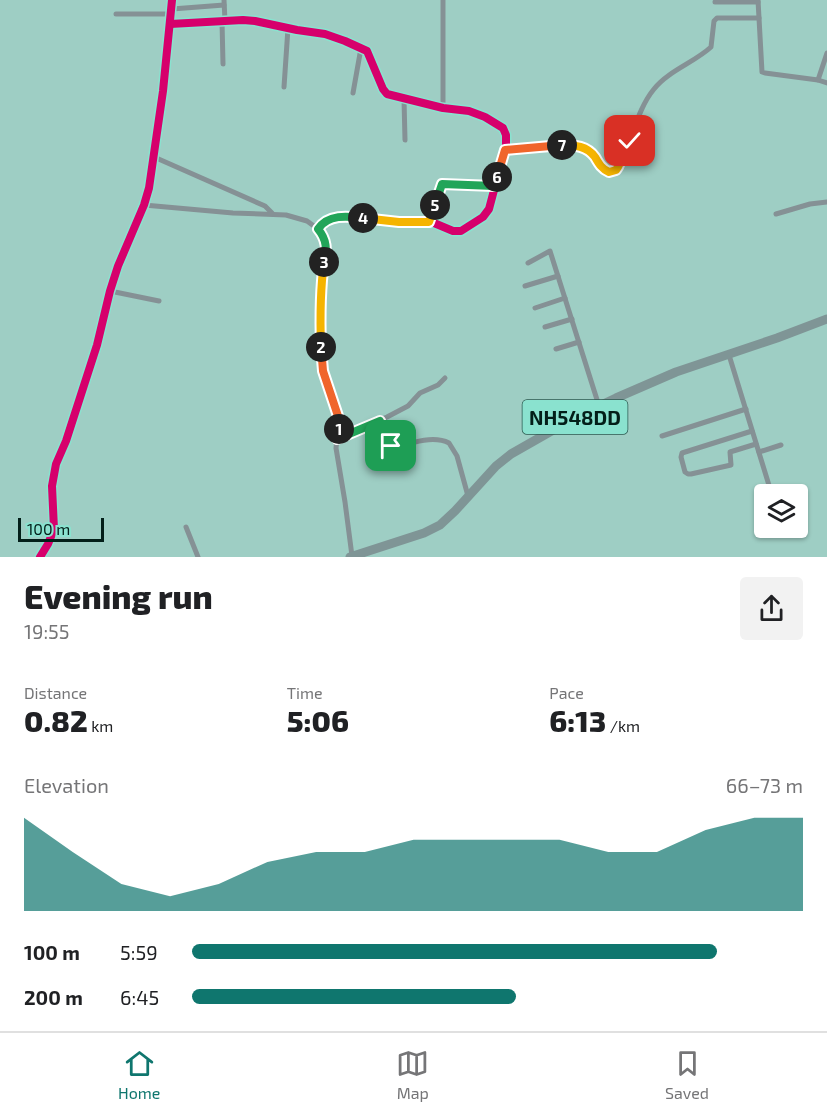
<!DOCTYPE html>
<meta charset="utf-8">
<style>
:root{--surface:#fff;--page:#f2f2f2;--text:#202124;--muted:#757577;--line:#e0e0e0;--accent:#0f766e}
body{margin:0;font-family:"Exo 2",sans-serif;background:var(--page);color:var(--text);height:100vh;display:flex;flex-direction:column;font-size:22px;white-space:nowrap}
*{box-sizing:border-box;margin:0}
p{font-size:20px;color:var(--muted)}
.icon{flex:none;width:33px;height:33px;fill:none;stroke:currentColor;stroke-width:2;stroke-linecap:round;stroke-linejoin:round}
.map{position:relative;height:557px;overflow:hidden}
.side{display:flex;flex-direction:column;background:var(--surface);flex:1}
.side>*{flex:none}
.controls{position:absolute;left:754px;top:484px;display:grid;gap:12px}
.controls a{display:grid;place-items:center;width:54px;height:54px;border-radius:6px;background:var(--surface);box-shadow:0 2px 4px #0004;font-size:30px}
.scale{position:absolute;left:18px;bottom:15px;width:86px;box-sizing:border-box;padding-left:6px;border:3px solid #031f19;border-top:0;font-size:16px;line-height:21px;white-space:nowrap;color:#031f19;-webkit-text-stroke:4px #8ae2cf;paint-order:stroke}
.pin{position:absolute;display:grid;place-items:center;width:51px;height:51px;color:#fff;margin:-26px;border-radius:12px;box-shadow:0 3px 9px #0006}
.km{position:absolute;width:30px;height:30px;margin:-15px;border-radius:50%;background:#222;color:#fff;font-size:16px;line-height:30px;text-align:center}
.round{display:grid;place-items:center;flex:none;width:63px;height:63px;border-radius:6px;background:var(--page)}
.headline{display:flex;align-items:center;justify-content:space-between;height:102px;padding:0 24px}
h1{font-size:33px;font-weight:800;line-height:45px}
.figures{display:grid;grid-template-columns:repeat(3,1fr);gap:9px;height:102px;padding:6px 24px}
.figures div{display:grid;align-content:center}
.figures b{font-size:30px;font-weight:800}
.figures small{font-size:16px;font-weight:400}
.figures p{font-size:16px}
.chart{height:168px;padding:12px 24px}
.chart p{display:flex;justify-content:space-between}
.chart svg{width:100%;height:108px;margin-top:6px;fill:var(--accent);opacity:.7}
ul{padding:0 24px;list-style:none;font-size:20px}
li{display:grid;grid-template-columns:96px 72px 1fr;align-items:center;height:45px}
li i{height:15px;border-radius:8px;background:var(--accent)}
.tabs{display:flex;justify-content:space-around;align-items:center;height:84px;border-top:2px solid var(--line);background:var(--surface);font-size:16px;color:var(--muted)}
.tabs a{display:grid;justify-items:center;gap:3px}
.tabs .current{color:var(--accent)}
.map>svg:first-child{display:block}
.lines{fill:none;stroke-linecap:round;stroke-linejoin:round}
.minor{stroke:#859195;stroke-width:5}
.trunk{stroke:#7f9596;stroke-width:9}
.cycleway-casing{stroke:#8ae2cf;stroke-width:11}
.cycleway{stroke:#d6006c;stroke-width:8}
.split-1-casing{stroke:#fff;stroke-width:12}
.split-2-casing{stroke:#fff;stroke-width:12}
.split-3-casing{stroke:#fff;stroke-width:12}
.split-4-casing{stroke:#fff;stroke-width:12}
.split-5-casing{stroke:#fff;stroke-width:12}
.split-6-casing{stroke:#fff;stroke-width:12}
.split-7-casing{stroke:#fff;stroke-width:12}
.split-8-casing{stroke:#fff;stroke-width:12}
.split-1{stroke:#22a559;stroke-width:8}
.split-2{stroke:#f0652b;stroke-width:8}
.split-3{stroke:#f5b400;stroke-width:8}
.split-4{stroke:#22a559;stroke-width:8}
.split-5{stroke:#f5b400;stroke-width:8}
.split-6{stroke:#22a559;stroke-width:8}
.split-7{stroke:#f0652b;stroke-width:8}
.split-8{stroke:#f5b400;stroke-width:8}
.labels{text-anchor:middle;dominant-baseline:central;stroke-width:6;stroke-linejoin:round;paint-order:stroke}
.shield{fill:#8ae2cf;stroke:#2c5a50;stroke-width:1.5}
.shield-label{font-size:20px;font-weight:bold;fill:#031f19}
</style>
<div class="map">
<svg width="827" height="557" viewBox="0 0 827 557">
<rect width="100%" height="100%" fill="#9ecec4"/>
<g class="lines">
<g class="minor">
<path d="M224,0L225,21"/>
<path d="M443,0V108"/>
<path d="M758,0L762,72L765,73L818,80L827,83"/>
<path d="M715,2H758"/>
<path d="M172,9L224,5"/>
<path d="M116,14H171"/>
<path d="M222,21L223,64"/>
<path d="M170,24L243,20L255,21L297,30L325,34L345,41L367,51L383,89L387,94L443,108L469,111L485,117L503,128L506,135V145L489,209L483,217L461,231H453L434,223L399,222L346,216L326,220L318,229"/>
<path d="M818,80L827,53"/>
<path d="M284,87L288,28"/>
<path d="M353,93L361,48"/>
<path d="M404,99L405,140"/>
<path d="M505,150L566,145C596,147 588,157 606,172L616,170C632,146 635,112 654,89C668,71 695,62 711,47L714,21L717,18H759"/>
<path d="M154,157L265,206L272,213"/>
<path d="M144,205L233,213L286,215L307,221L318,229L323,235L327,247L321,290L320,317L322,364L325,377L339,419L336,448L345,502L352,556"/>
<path d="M776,214L810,204L827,202"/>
<path d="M429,222L442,184L494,187"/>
<path d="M528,263L550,251L599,406"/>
<path d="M525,286L558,276"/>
<path d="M110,291L159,301"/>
<path d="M535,308L565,298"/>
<path d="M545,327L572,319"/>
<path d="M556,349L579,342"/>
<path d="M729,355L772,495"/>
<path d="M380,421L391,446L395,448C411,443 433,435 449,443L457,456L468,496"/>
<path d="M752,431L682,453L681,457L685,472L688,474H691L731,465L730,452L756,444"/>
<path d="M662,436L746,409"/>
<path d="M337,439L387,417L408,406L420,393L438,385L445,378"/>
<path d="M759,452L781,445"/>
<path d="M791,495L800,492"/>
<path d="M186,527L198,557"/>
<path d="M40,557L48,544L54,529L52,486L56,464L66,441L97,345L110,291L118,266L144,205L149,188L163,91L172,0"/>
</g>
<path class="trunk" d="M350,557L424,533L440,525L455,511L496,466L511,454L576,417L616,398L676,372L777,338L827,319"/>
<g class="cycleway-casing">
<g id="cycleway">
<path d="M170,24L243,20L255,21L297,30L325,34L345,41L367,51L383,89L387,94L443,108L469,111L485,117L503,128L506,135V145L489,209L483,217L461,231H453L434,223L399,222L346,216L326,220L318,229"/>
<path d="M40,557L48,544L54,529L52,486L56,464L66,441L97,345L110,291L118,266L144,205L149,188L163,91L172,0"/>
</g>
</g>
<use href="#cycleway" class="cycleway"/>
</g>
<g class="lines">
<g class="split-1-casing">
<path id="split-1" d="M339,429L337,439L380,421L391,446"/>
</g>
<g class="split-2-casing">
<path id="split-2" d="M321,347L323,371L339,419V429"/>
</g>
<g class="split-3-casing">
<path id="split-3" d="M321,347C320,318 320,291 324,262"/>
</g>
<g class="split-4-casing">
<path id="split-4" d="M324,262C327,249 327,240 318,229C328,214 347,216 363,218"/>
</g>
<g class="split-5-casing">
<path id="split-5" d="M363,218L399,222H429L435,205"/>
</g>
<g class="split-6-casing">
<path id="split-6" d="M435,205L442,184L494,186L497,177"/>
</g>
<g class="split-7-casing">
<path id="split-7" d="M497,177L505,150L562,145"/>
</g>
<g class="split-8-casing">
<path id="split-8" d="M562,145C575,145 587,146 595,157C599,164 602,169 609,172L616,170L618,167L630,141"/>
</g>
<use href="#split-1" class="split-1"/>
<use href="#split-2" class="split-2"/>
<use href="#split-3" class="split-3"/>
<use href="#split-4" class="split-4"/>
<use href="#split-5" class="split-5"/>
<use href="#split-6" class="split-6"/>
<use href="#split-7" class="split-7"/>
<use href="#split-8" class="split-8"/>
</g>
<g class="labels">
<rect class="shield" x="522.5" y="400" width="105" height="34" rx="4.5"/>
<g class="shield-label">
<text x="575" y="417">NH548DD</text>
</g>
</g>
</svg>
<div class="controls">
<a><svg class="icon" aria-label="layers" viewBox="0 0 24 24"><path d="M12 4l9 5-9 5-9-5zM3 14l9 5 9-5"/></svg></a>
</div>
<div class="scale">100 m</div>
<div class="pin" style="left:391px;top:446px;background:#1e9e55"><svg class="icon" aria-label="arrive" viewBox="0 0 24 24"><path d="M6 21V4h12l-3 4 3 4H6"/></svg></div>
<div class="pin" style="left:630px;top:141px;background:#d93025"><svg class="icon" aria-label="check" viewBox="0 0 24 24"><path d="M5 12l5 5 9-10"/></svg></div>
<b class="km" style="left:339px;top:429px">1</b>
<b class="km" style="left:321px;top:347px">2</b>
<b class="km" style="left:324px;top:262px">3</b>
<b class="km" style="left:363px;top:218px">4</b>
<b class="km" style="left:435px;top:205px">5</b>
<b class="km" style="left:497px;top:177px">6</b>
<b class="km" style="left:562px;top:145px">7</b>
</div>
<section class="side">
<div class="headline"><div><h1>Evening run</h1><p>19:55</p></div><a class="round"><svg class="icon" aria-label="share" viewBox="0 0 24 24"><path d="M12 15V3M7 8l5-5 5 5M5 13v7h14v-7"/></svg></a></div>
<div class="figures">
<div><p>Distance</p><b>0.82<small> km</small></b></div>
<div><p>Time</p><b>5:06</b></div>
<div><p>Pace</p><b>6:13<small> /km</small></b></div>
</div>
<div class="chart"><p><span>Elevation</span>66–73 m</p>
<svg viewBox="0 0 160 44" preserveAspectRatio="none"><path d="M0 44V6L10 20L20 33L30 38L40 33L50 24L60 20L70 20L80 15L90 15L100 15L110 15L120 20L130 20L140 11L150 6L160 6V44z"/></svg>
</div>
<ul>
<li><b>100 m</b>5:59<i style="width:86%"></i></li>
<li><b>200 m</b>6:45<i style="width:53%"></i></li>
</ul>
</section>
<nav class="tabs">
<a class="current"><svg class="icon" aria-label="home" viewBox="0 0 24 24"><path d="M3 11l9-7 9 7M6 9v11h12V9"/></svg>Home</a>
<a><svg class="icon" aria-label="map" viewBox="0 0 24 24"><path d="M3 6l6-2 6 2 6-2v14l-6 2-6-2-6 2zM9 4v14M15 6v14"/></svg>Map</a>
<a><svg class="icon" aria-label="saved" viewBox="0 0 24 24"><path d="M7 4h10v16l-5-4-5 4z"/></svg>Saved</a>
</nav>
